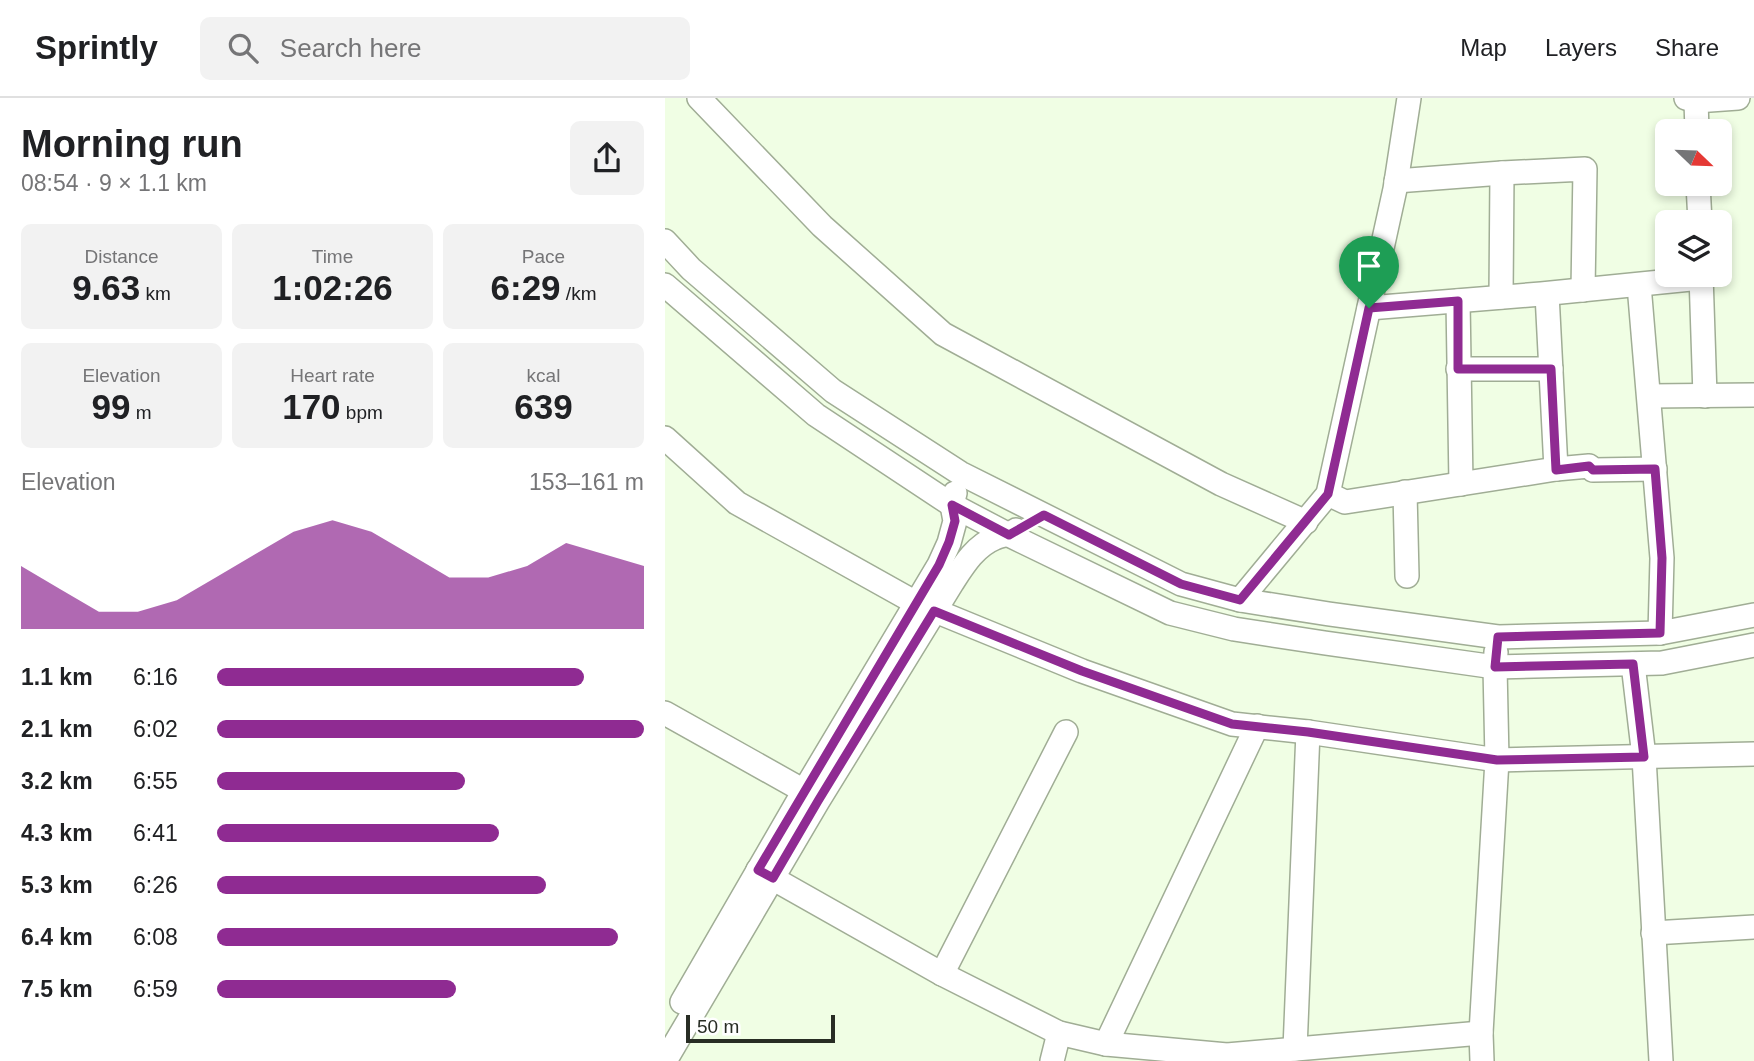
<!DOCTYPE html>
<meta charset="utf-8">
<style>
:root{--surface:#fff;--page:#f2f2f2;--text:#202124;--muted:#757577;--line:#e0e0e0;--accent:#8f2b92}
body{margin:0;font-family:Arial,sans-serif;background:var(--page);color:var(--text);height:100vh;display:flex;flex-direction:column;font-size:26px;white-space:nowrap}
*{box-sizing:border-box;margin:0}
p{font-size:23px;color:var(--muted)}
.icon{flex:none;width:38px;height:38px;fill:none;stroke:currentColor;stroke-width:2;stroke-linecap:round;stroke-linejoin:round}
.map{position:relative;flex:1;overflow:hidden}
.details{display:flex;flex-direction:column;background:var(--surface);width:665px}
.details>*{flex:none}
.needle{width:46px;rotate:113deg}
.buttons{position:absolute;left:990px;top:21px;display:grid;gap:14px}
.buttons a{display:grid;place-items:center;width:77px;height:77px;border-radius:10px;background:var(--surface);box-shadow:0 4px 10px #0003;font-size:35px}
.scale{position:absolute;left:21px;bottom:18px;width:149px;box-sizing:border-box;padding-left:7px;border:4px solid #282d24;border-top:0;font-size:19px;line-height:24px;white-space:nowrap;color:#282d24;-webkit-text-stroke:5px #fff;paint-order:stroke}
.pin{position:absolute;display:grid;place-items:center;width:60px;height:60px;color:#fff;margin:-72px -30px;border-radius:50% 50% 50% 0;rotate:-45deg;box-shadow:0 0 7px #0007}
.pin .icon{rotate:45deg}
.round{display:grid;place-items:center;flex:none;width:74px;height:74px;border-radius:10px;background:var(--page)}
.summary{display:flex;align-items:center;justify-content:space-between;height:119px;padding:0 21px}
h1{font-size:38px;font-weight:800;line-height:52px}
.figures{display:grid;grid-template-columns:repeat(3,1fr);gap:10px;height:119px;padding:7px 21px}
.figures div{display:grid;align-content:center;border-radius:10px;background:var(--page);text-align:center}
.figures b{font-size:35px;font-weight:800}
.figures small{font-size:19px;font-weight:400}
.figures p{font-size:19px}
.chart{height:196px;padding:14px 21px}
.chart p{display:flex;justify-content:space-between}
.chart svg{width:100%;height:126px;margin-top:7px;fill:var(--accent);opacity:.7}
ul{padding:0 21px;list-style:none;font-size:23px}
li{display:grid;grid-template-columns:112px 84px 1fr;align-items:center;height:52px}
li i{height:18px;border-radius:9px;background:var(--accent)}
header{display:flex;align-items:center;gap:42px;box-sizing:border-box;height:98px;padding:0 35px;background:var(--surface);border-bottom:2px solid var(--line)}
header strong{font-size:33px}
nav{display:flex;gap:38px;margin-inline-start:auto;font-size:24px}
.search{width:490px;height:63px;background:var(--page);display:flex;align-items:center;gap:18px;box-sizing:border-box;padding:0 24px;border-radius:10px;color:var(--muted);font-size:26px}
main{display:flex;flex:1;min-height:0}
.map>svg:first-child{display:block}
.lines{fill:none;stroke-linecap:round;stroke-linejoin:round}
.minor-casing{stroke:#a0ad95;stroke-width:26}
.minor{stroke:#fff;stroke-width:23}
.route-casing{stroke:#fff;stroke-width:14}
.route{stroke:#8f2b92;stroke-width:9}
</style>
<header>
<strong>Sprintly</strong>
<div class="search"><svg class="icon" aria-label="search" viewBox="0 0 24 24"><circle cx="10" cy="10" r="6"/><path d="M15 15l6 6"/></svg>Search here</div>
<nav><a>Map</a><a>Layers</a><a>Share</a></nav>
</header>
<main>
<section class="details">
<div class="summary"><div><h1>Morning run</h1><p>08:54 · 9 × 1.1 km</p></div><a class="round"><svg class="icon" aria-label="share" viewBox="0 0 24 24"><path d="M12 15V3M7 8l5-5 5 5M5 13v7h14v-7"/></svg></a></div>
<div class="figures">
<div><p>Distance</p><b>9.63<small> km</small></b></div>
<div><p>Time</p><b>1:02:26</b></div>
<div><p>Pace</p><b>6:29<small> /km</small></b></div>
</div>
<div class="figures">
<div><p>Elevation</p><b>99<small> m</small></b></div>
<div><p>Heart rate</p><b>170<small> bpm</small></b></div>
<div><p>kcal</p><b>639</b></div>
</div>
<div class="chart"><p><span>Elevation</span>153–161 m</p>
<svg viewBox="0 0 160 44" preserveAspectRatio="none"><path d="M0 44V22L10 30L20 38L30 38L40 34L50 26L60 18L70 10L80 6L90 10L100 18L110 26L120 26L130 22L140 14L150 18L160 22V44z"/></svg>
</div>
<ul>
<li><b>1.1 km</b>6:16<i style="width:86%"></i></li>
<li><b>2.1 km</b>6:02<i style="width:100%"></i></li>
<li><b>3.2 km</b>6:55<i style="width:58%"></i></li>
<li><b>4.3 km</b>6:41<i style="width:66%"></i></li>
<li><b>5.3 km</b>6:26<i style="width:77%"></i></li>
<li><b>6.4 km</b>6:08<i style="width:94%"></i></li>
<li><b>7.5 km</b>6:59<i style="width:56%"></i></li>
</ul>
</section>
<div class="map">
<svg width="1089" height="963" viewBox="0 0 1089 963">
<rect width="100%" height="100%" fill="#f0fee4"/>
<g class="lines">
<g class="minor-casing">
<g id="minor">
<path d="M34,0L157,128L278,236L556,386L641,424"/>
<path d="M1021,0L1031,3L1073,0"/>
<path d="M1031,3L1032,33"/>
<path d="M731,83L837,75L920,71L918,192"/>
<path d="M1033,86L1035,124"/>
<path d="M0,143L26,171L168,293L295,375L516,486L575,502L664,516L833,539L995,535L1089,517"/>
<path d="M1036,177L1040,298"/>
<path d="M0,187L151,317L287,407L344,437L505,515L569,531L660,545L830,569L997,565L1089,547"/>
<path d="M974,187L997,460L995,535"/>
<path d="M882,196L891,371"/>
<path d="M836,199L837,75"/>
<path d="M793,203L796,386"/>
<path d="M704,210L876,196L1036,180"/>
<path d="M793,271H886"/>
<path d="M984,298L1089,297"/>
<path d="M0,340L72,405L251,505L417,573L567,626L643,634L832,662L1089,656"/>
<path d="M740,394L742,478"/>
<path d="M663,396L680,404L891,371L924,368L928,372L990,371"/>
<path d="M575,502L663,396L730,91L744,0"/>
<path d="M968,566L979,659L996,963"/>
<path d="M0,615L139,693"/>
<path d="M93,772L277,876L394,935L441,946L562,957L816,935"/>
<path d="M988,835L1089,829"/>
<path d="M277,876L401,634"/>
<path d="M17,904L139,693L274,467L284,445L290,423L287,407L290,395"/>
<path d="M441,946L592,628"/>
<path d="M630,951L643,634"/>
<path d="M0,963L153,703L287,485C298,468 310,448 330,440C337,437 344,437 351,432"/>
<path d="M387,963L394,935"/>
<path d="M817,963L816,935L832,662L830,569L831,554"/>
</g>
</g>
<use href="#minor" class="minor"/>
</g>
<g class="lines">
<g class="route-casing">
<path id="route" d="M793,203V271H886L891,372L924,368L928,372L990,371L997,460L995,535L833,539L830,569L968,566L979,659L832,662L643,634L567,626L417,573L269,513L153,703L108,780L93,772L274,467L284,444L290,423L287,407L344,437L379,417L516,486L575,502L663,396L704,210Z"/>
</g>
<use href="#route" class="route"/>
</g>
</svg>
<div class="buttons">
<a><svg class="needle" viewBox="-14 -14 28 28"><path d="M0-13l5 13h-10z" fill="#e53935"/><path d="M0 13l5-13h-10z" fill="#757577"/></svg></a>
<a><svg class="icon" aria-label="layers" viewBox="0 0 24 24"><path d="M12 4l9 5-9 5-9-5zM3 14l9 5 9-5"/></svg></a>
</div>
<div class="scale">50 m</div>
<div class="pin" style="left:704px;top:210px;background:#1e9e55"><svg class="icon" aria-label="arrive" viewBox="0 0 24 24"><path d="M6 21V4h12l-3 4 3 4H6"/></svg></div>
</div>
</main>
